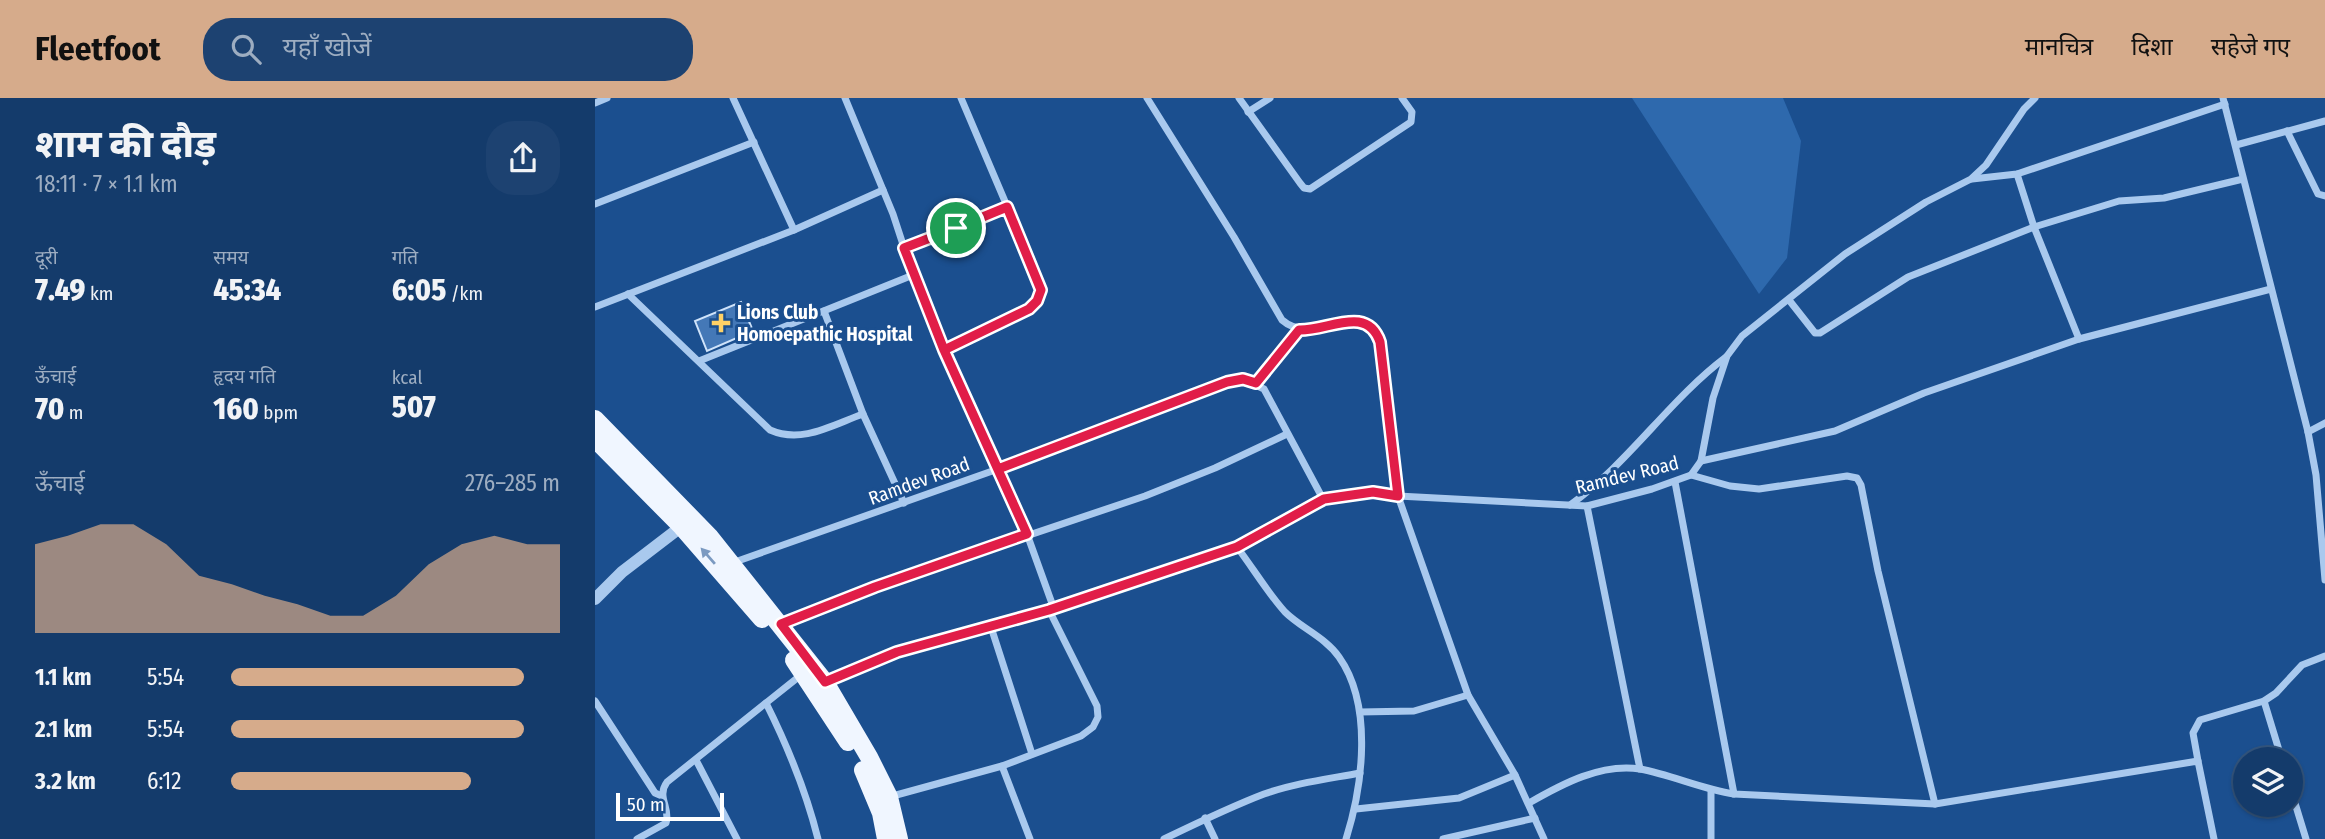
<!DOCTYPE html>
<html lang="hi">
<meta charset="utf-8">
<style>
:root{--surface:#143b6b;--page:#1d4271;--text:#f1f3f6;--muted:#9dadc1;--line:#33557e;--accent:#d6ab8b}
body{margin:0;font-family:"Fira Sans Condensed","Noto Sans Devanagari",sans-serif;background:var(--page);color:var(--text);height:100vh;display:flex;flex-direction:column;font-size:26px;white-space:nowrap}
*{box-sizing:border-box;margin:0}
p{font-size:23px;color:var(--muted)}
.icon{flex:none;width:38px;height:38px;fill:none;stroke:currentColor;stroke-width:2;stroke-linecap:round;stroke-linejoin:round}
.map{position:relative;flex:1;overflow:hidden}
.details{display:flex;flex-direction:column;background:var(--surface);width:595px}
.details>*{flex:none}
.controls{position:absolute;left:1638px;top:649px;display:grid;gap:14px}
.controls a{display:grid;place-items:center;width:70px;height:70px;border-radius:50%;background:var(--surface);box-shadow:0 2px 5px #0004,0 0 0 2px var(--line);font-size:35px}
.scale{position:absolute;left:21px;bottom:18px;width:108px;box-sizing:border-box;padding-left:7px;border:4px solid #fff;border-top:0;font-size:19px;line-height:24px;white-space:nowrap;color:#fff;-webkit-text-stroke:5px #1b4f8f;paint-order:stroke}
.pin{position:absolute;display:grid;place-items:center;width:60px;height:60px;color:#fff;margin:-30px;border:4px solid #fff;border-radius:50%;box-shadow:0 2px 7px #0007}
.round{display:grid;place-items:center;flex:none;width:74px;height:74px;border-radius:28px;background:var(--page)}
.headline{display:flex;align-items:center;justify-content:space-between;height:119px;padding:0 35px}
h1{font-size:38px;font-weight:800;line-height:52px}
.stats{display:grid;grid-template-columns:repeat(3,1fr);gap:10px;height:119px;padding:7px 35px}
.stats div{display:grid;align-content:center}
.stats b{font-size:30px;font-weight:800}
.stats small{font-size:19px;font-weight:400}
.stats p{font-size:19px}
.chart{height:196px;padding:14px 35px}
.chart p{display:flex;justify-content:space-between}
.chart svg{width:100%;height:126px;margin-top:7px;fill:var(--accent);opacity:.7}
ul{padding:0 35px;list-style:none;font-size:23px}
li{display:grid;grid-template-columns:112px 84px 1fr;align-items:center;height:52px}
li i{height:18px;border-radius:9px;background:var(--accent)}
header{display:flex;align-items:center;gap:42px;box-sizing:border-box;height:98px;padding:0 35px;background:var(--accent);color:#111}
header strong{font-size:33px}
nav{display:flex;gap:38px;margin-inline-start:auto;font-size:24px}
.search{width:490px;height:63px;background:var(--page);display:flex;align-items:center;gap:18px;box-sizing:border-box;padding:0 24px;border-radius:28px;color:var(--muted);font-size:26px}
main{display:flex;flex:1;min-height:0}
.map>svg:first-child{display:block}
.green{fill:#2e69ad}
.building{fill:#4478b7;stroke:#cfe3fa;stroke-width:2}
.lines{fill:none;stroke-linecap:round;stroke-linejoin:round}
.minor{stroke:#a9c9ee;stroke-width:7}
.tertiary{stroke:#a9c9ee;stroke-width:12}
.primary{stroke:#f0f6ff;stroke-width:18}
.oneway{fill:#7b9ac1}
.route-casing{stroke:#fff;stroke-width:14}
.route{stroke:#e11d48;stroke-width:9}
.poi-dot{fill:#ffd166;stroke:#1b4f8f;stroke-width:2.5}
.labels{text-anchor:middle;dominant-baseline:central;stroke-width:6;stroke-linejoin:round;paint-order:stroke}
.poi-label{font-size:19px;font-weight:bold;fill:#fff;stroke:#1b4f8f;text-anchor:start}
.street-label{font-size:19px;fill:#fff;stroke:#1b4f8f}
</style>
<header>
<strong>Fleetfoot</strong>
<div class="search"><svg class="icon" aria-label="search" viewBox="0 0 24 24"><circle cx="10" cy="10" r="6"/><path d="M15 15l6 6"/></svg>यहाँ खोजें</div>
<nav><a>मानचित्र</a><a>दिशा</a><a>सहेजे गए</a></nav>
</header>
<main>
<section class="details">
<div class="headline"><div><h1>शाम की दौड़</h1><p>18:11 · 7 × 1.1 km</p></div><a class="round"><svg class="icon" aria-label="share" viewBox="0 0 24 24"><path d="M12 15V3M7 8l5-5 5 5M5 13v7h14v-7"/></svg></a></div>
<div class="stats">
<div><p>दूरी</p><b>7.49<small> km</small></b></div>
<div><p>समय</p><b>45:34</b></div>
<div><p>गति</p><b>6:05<small> /km</small></b></div>
</div>
<div class="stats">
<div><p>ऊँचाई</p><b>70<small> m</small></b></div>
<div><p>हृदय गति</p><b>160<small> bpm</small></b></div>
<div><p>kcal</p><b>507</b></div>
</div>
<div class="chart"><p><span>ऊँचाई</span>276–285 m</p>
<svg viewBox="0 0 160 44" preserveAspectRatio="none"><path d="M0 44V13L10 10L20 6L30 6L40 13L50 24L60 27L70 31L80 34L90 38L100 38L110 31L120 20L130 13L140 10L150 13L160 13V44z"/></svg>
</div>
<ul>
<li><b>1.1 km</b>5:54<i style="width:89%"></i></li>
<li><b>2.1 km</b>5:54<i style="width:89%"></i></li>
<li><b>3.2 km</b>6:12<i style="width:73%"></i></li>
</ul>
</section>
<div class="map">
<svg width="1730" height="741" viewBox="0 0 1730 741">
<rect width="100%" height="100%" fill="#1b4f8f"/>
<path class="green" d="M1037,0H1188L1206,43L1192,160L1164,196Z"/>
<path class="building" d="M146,204L158,233L112,253L100,223Z"/>
<g class="lines">
<g class="minor">
<path d="M250,0L298,116L316,171L349,252L432,436L459,511"/>
<path d="M552,0L639,139L687,222C720,251 769,197 784,244L803,398L873,597L920,677L949,741"/>
<path d="M644,0L705,85L709,90L715,91L816,24L817,14L807,0"/>
<path d="M1628,0L1713,334L1721,377L1730,482"/>
<path d="M0,5L12,0"/>
<path d="M653,14L675,0"/>
<path d="M1692,33L1723,96L1730,98"/>
<path d="M1641,47L1730,23"/>
<path d="M1422,76L1439,129L1484,241"/>
<path d="M1377,81L1422,76L1630,6"/>
<path d="M0,106L159,44"/>
<path d="M199,132L288,92"/>
<path d="M309,151L412,109"/>
<path d="M33,196L175,332C207,346 237,327 268,316"/>
<path d="M1194,202L1220,235H1225L1313,179L1439,129L1524,103L1569,100L1648,81"/>
<path d="M0,209L199,132L138,0"/>
<path d="M229,213L268,316L309,405"/>
<path d="M349,252L434,211C444,201 447,195 443,181L366,0"/>
<path d="M104,263L318,177"/>
<path d="M661,285L704,232"/>
<path d="M1713,334L1730,325"/>
<path d="M1106,363L1240,333L1329,295L1484,241L1676,191"/>
<path d="M1096,377L1135,388L1164,391L1252,378L1262,380L1266,387L1283,473L1340,706"/>
<path d="M1080,384L1139,696"/>
<path d="M975,407C1034,365 1074,302 1131,259"/>
<path d="M992,408L1045,671"/>
<path d="M642,449C658,470 672,494 690,514C706,530 730,539 744,559C778,607 768,687 751,741"/>
<path d="M137,465L403,371L632,284L648,281L669,291L728,401L777,394L803,398L992,408L1057,391L1096,377L1106,363L1118,300L1132,258L1147,238L1250,156L1331,104L1376,81L1391,67L1429,11L1440,0"/>
<path d="M186,526L280,489L550,398L620,370L692,336"/>
<path d="M396,529L437,656"/>
<path d="M231,583L302,554L454,512L642,449L728,401"/>
<path d="M0,603L60,695L67,698"/>
<path d="M1669,603L1687,662"/>
<path d="M171,605C193,649 211,693 223,741"/>
<path d="M765,614L819,613L873,597"/>
<path d="M101,662L142,741"/>
<path d="M1603,663L1598,635L1605,622L1669,603L1681,595L1707,567L1730,558"/>
<path d="M407,668L435,741"/>
<path d="M1116,692V741"/>
<path d="M1696,692L1711,741"/>
<path d="M294,699L407,668L486,638L498,629L503,619L502,608L454,512"/>
<path d="M934,705C967,686 1006,665 1045,671C1077,677 1107,691 1139,696L1340,706L1603,663L1619,741"/>
<path d="M761,711L864,700L920,677"/>
<path d="M610,720L620,741"/>
<path d="M42,741L71,725C76,710 61,699 72,684L206,577"/>
<path d="M569,741C602,725 635,709 669,696C700,685 733,681 765,675"/>
<path d="M848,741L940,720"/>
</g>
<path class="tertiary" d="M0,501L27,474L91,425"/>
<g class="primary">
<path d="M0,321L115,439L230,584L274,659L294,699L304,741"/>
<path d="M0,341L87,429L167,521"/>
<path d="M199,562L253,644"/>
<path d="M268,672L286,715L291,741"/>
</g>
</g>
<defs><path id="oneway-solid" d="M-6-.8H1V-3.2L6.5 0L1 3.2V.8H-6Z" transform="scale(1.75)"/></defs>
<use class="oneway" href="#oneway-solid" transform="translate(113 458) rotate(-131)"/>
<g class="lines">
<g class="route-casing">
<path id="route" d="M361,130L309,150L349,252L432,436L280,489L186,526L230,584L302,554L454,512L642,449L729,401L778,394L803,398L785,244C772,206 733,233 704,232L661,285L648,281L632,284L403,371L349,252L434,211L442,203L446,192L412,109L361,130"/>
</g>
<use href="#route" class="route"/>
</g>
<path class="poi-dot" d="M122.5 214.5h7v7h7v7h-7v7h-7v-7h-7v-7h7z"/>
<g class="labels">
<g class="poi-label">
<text x="142" y="214">Lions Club<tspan x="142" dy="22">Homoepathic Hospital</tspan></text>
</g>
<g class="street-label">
<text transform="translate(1032 377) rotate(-14)">Ramdev Road</text>
<text transform="translate(324 383) rotate(-20)">Ramdev Road</text>
</g>
</g>
</svg>
<div class="controls">
<a><svg class="icon" aria-label="layers" viewBox="0 0 24 24"><path d="M12 4l9 5-9 5-9-5zM3 14l9 5 9-5"/></svg></a>
</div>
<div class="scale">50 m</div>
<div class="pin" style="left:361px;top:130px;background:#1e9e55"><svg class="icon" aria-label="arrive" viewBox="0 0 24 24"><path d="M6 21V4h12l-3 4 3 4H6"/></svg></div>
</div>
</main>
